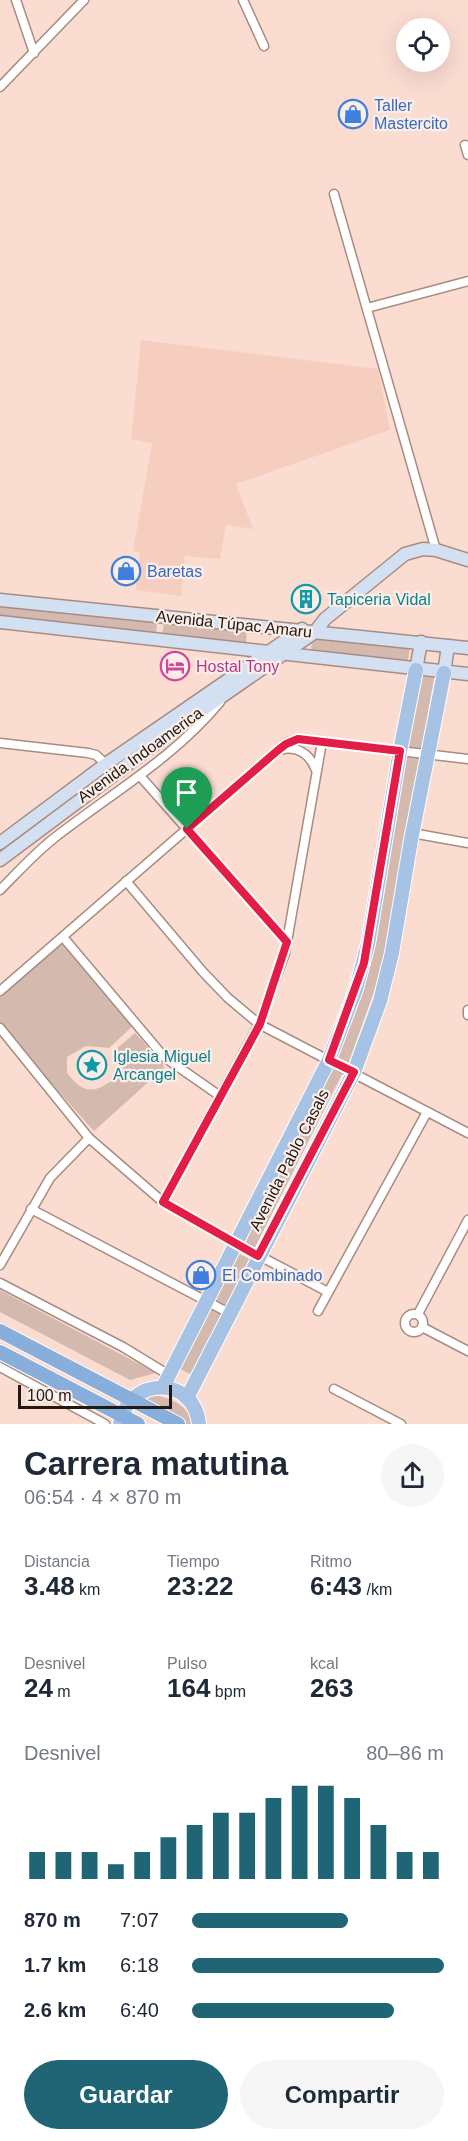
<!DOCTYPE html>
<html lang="es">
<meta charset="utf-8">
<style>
:root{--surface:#fff;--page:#f6f6f7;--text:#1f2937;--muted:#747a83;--accent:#206576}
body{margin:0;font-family:Arial,sans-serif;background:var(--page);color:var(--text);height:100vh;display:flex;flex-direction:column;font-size:22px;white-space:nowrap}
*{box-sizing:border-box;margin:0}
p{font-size:20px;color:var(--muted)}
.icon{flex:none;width:33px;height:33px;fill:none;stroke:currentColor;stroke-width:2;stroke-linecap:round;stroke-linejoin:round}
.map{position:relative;height:1424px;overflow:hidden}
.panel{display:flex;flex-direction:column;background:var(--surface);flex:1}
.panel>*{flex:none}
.controls{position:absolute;left:396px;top:18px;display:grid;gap:12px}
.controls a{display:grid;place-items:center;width:54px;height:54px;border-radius:50%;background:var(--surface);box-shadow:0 6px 24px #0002;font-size:30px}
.scale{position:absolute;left:18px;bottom:15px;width:154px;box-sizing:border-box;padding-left:6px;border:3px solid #221814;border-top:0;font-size:16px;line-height:21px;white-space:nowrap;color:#221814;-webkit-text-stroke:4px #fbeee9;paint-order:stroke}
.pin{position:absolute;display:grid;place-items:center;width:51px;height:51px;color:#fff;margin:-62px -26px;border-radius:50% 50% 50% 0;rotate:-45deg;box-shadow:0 0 6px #0007}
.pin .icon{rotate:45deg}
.round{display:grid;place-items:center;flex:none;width:63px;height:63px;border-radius:32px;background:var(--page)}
.headline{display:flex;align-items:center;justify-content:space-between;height:102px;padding:0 24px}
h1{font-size:33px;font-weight:700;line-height:45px}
.stats{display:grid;grid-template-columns:repeat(3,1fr);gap:9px;height:102px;padding:6px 24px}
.stats div{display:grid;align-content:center}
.stats b{font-size:26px;font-weight:700}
.stats small{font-size:16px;font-weight:400}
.stats p{font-size:16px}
.chart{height:168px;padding:12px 24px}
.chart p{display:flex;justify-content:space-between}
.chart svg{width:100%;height:108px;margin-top:6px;stroke:var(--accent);stroke-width:6}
.cta{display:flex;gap:12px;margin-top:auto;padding:12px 24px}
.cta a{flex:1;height:69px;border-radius:36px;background:var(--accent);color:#fff;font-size:24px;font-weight:700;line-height:69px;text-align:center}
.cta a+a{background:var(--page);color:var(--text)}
ul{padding:0 24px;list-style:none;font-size:20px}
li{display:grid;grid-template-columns:96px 72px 1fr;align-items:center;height:45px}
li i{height:15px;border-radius:8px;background:var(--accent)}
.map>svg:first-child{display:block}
.built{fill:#f5cec0}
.green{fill:#d4b9ae}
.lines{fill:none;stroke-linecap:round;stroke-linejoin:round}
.minor-casing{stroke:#a88c81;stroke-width:11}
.secondary-casing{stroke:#a88c81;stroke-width:15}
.primary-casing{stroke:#fff;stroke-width:16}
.trunk-casing{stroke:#fff;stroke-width:16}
.minor{stroke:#fff;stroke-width:8}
.secondary{stroke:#d3e0f2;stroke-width:12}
.primary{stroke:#a6c2e4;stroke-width:14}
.trunk{stroke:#88aedb;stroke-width:14}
.route-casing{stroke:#fff;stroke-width:12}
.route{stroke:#e11d48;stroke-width:8}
.labels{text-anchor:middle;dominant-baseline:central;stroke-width:4.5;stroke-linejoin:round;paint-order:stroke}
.shop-label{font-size:16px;fill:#366cbe;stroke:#fbeee9;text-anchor:start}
.culture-label{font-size:16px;fill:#0d838f;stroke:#fbeee9;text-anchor:start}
.street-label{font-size:16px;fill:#221814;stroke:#fbeee9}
.hotel-label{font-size:16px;fill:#b23c85;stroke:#fbeee9;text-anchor:start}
</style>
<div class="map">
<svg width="468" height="1424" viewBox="0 0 468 1424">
<rect width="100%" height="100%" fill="#fbdcd1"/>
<path class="built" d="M141,340L378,369L390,430L236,484L253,529L226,525L220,559L185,556L181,596L136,590L140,553L133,551L152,443L131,439Z"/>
<g class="green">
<path d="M0,605L157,622L156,636L0,619Z"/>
<path d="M164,622L247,631L246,644L162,636Z"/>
<path d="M312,637L410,646L408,660L311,651Z"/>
<path d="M418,675L434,678L421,752L404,749Z"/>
<path d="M401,757L420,758L381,972L347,1067L332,1059L368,969Z"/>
<path d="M61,939L136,1023L109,1048L86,1046L67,1057V1073C88,1101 102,1089 124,1070L114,1051L135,1033L163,1064L164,1068L94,1131L0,1026V994Z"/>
<path d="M330,1066L343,1072L255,1248L242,1242Z"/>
<path d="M235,1252L250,1259L192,1375L178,1368Z"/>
<path d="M0,1290L156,1373L130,1380L0,1312Z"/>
<path d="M153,1395C168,1397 191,1406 192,1424H185L140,1402Z"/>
</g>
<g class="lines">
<g class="minor-casing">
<g id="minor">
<path d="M16,0L34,53"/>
<path d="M243,0L264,46"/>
<path d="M0,87L84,0"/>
<path d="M465,145L468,155"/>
<path d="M334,194L436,550"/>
<path d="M367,308L468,281"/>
<path d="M0,743L88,753L96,755L106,764"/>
<path d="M280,750C297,745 310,754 316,770"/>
<path d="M140,776L287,942"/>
<path d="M412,833L468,843"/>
<path d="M126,881L203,972L228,998L259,1024L468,1133"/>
<path d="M0,890C17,873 34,854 53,839C109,795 174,758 220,702"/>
<path d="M63,937L164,1057L220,1096"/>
<path d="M0,991L286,743L298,739L468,759"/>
<path d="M468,1010V1015"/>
<path d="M0,1028L89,1138L163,1202L237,1244L328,1292"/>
<path d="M163,1202L259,1024L285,953L322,742"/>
<path d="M31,1209L229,1313"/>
<path d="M0,1265L50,1178L89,1138"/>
<path d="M0,1283L123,1347L169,1375"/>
<path d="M318,1311L427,1112"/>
<path d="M418,1314L468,1220"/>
<circle cx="414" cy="1323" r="9"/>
<path d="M422,1327L468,1351"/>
<path d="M0,1367L105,1424"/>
<path d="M334,1389L401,1424"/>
</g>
</g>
<g class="secondary-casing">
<g id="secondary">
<path d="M0,600L468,648"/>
<path d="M0,622L468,674"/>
<path d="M416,670L421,642"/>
<path d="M444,673L448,646"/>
<path d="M0,843L106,764L302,629"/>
<path d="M0,860L179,726L315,632L325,619L405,554L423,549L436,550L468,560"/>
</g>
</g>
<g class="primary-casing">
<g id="primary">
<path d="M163,1387L329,1060L356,989L368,944L400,751L416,670"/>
<path d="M187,1398L354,1072L380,1001L392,953L411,840L444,673"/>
<path d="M120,1424C128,1376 194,1375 199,1424"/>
</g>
</g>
<g class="trunk-casing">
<g id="trunk">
<path d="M0,1331L178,1424"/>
<path d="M0,1352L138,1424"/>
</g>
</g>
<use href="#minor" class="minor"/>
<use href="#secondary" class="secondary"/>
<use href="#primary" class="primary"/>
<use href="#trunk" class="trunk"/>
</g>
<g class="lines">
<g class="route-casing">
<path id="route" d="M298,739L400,751L364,963L329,1060L354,1072L258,1256L163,1202L260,1024L287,942L187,829L277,751L286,744Z"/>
</g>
<use href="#route" class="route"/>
</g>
<defs>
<g id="shop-ring" transform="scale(1.5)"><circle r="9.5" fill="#fbeee9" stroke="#3f7fe0" stroke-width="1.5"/><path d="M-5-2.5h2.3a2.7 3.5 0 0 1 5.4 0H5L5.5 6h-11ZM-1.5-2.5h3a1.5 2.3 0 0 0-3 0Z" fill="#3f7fe0"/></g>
<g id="building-ring" transform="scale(1.5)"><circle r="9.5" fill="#fbeee9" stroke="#0f9aa8" stroke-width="1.5"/><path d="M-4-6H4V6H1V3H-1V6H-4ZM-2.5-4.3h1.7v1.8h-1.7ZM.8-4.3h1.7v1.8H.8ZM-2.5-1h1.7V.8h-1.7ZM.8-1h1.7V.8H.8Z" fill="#0f9aa8"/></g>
<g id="hotel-ring" transform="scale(1.5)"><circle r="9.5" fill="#fbeee9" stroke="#d1479c" stroke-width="1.5"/><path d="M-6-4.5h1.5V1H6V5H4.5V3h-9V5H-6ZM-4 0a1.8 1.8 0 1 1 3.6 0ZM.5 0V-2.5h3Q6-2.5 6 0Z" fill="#d1479c"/></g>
<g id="sight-ring" transform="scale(1.5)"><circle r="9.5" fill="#fbeee9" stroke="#0f9aa8" stroke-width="1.5"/><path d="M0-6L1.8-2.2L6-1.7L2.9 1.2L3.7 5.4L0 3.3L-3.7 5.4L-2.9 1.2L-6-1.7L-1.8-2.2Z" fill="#0f9aa8"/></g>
</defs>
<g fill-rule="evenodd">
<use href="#shop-ring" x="353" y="114"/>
<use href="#shop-ring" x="126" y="571"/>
<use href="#building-ring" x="306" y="599"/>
<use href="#hotel-ring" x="175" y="666"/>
<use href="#sight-ring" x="92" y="1065"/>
<use href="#shop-ring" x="201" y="1275"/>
</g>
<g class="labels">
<g class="shop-label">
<text x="374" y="105">Taller<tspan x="374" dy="18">Mastercito</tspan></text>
<text x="147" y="571">Baretas</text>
<text x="222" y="1275">El Combinado</text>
</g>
<g class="culture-label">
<text x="327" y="599">Tapiceria Vidal</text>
<text x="113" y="1056">Iglesia Miguel<tspan x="113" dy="18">Arcangel</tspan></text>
</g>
<g class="street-label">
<text transform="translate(234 624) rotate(6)">Avenida Túpac Amaru</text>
<text transform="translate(140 755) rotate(-36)">Avenida Indoamerica</text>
<text transform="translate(289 1160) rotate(-63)">Avenida Pablo Casals</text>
</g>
<g class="hotel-label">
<text x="196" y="666">Hostal Tony</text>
</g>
</g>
</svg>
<div class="controls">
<a><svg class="icon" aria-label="locate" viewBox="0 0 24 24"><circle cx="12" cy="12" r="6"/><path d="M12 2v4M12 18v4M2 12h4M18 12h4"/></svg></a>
</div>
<div class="scale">100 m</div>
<div class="pin" style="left:187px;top:829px;background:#1e9e55"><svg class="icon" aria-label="arrive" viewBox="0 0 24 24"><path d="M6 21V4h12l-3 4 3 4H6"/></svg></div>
</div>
<section class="panel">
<div class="headline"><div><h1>Carrera matutina</h1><p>06:54 · 4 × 870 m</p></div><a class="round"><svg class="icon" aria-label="share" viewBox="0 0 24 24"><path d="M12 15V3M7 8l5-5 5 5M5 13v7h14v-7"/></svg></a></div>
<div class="stats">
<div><p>Distancia</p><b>3.48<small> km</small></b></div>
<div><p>Tiempo</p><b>23:22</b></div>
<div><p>Ritmo</p><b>6:43<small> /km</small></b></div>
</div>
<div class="stats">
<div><p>Desnivel</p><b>24<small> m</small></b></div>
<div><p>Pulso</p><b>164<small> bpm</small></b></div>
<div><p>kcal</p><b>263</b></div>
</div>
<div class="chart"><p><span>Desnivel</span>80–86 m</p>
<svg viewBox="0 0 160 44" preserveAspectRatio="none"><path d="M5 44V33M15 44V33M25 44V33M35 44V38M45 44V33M55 44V27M65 44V22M75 44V17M85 44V17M95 44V11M105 44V6M115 44V6M125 44V11M135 44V22M145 44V33M155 44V33"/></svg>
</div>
<ul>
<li><b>870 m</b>7:07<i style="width:62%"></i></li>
<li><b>1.7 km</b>6:18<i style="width:100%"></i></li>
<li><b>2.6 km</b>6:40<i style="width:80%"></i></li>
</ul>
<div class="cta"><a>Guardar</a><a>Compartir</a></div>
</section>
